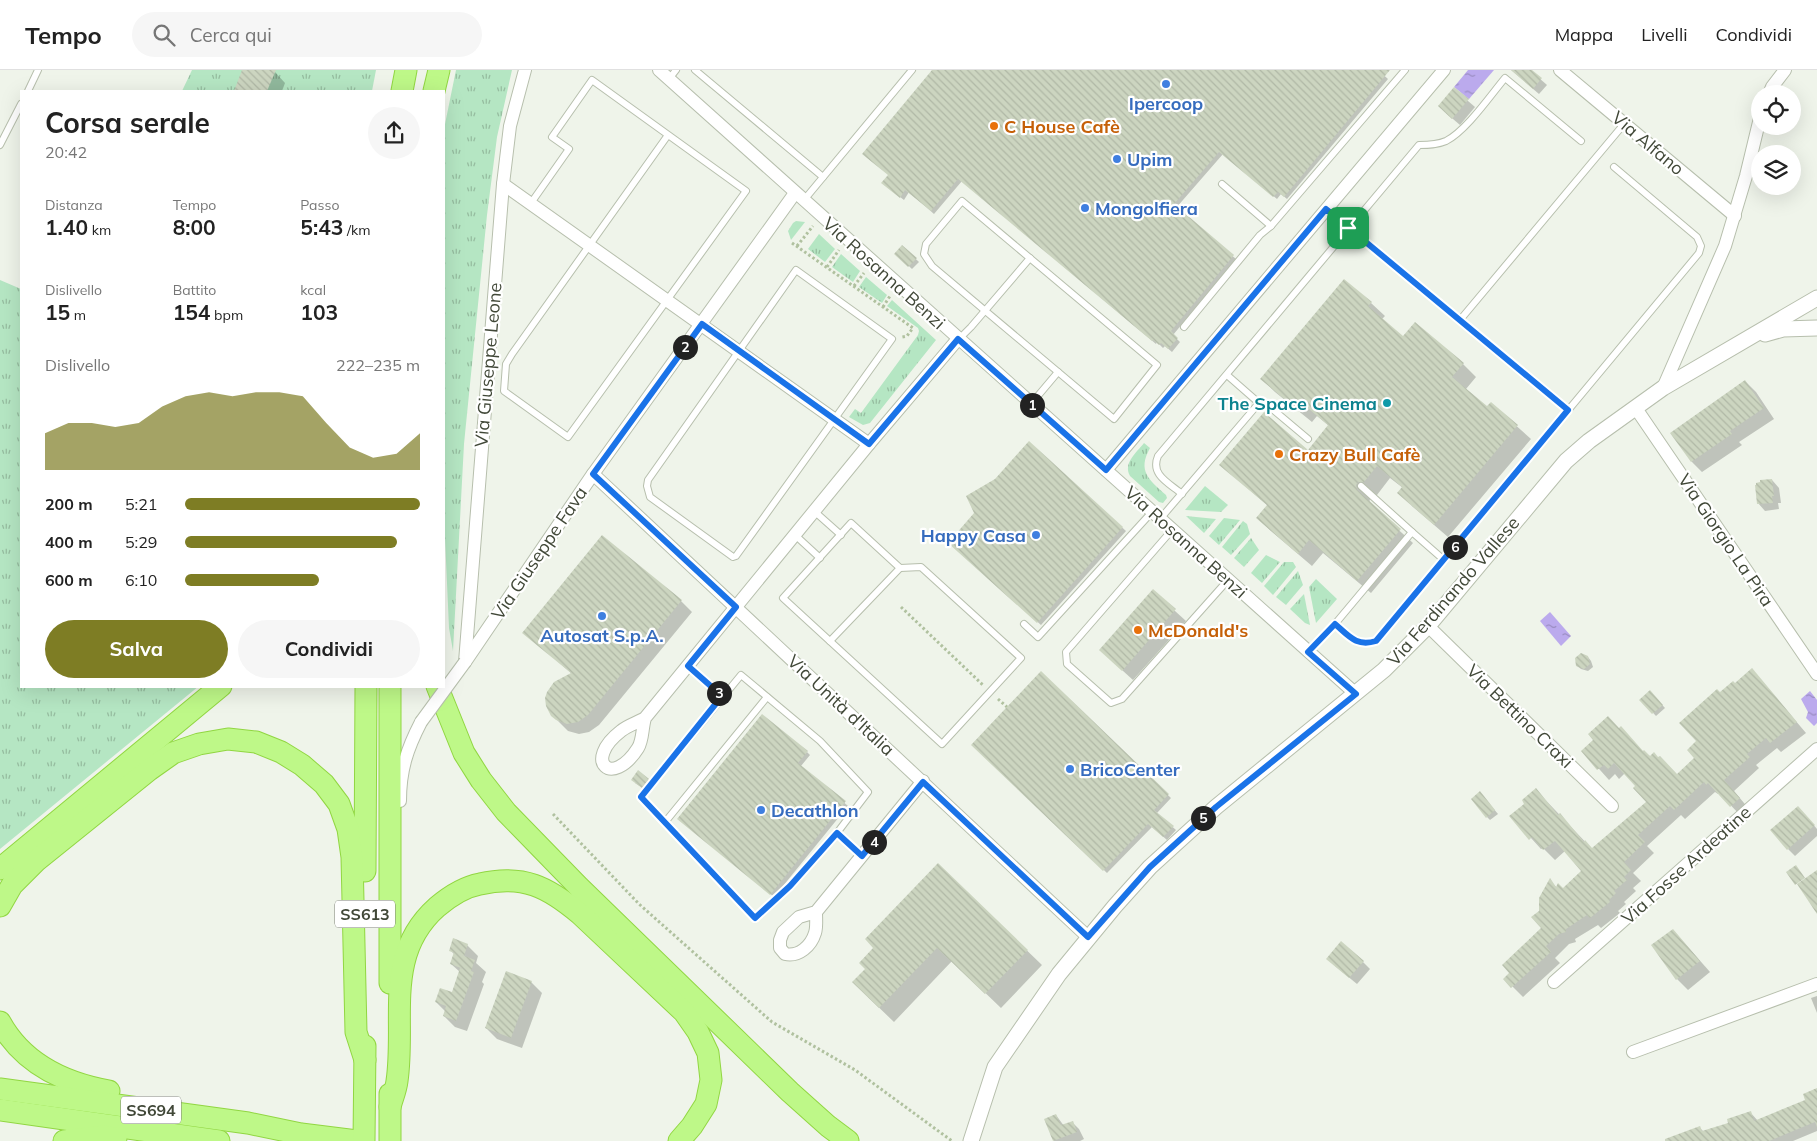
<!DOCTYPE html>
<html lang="it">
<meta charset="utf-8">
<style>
:root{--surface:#fff;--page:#f6f6f6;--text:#222;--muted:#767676;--line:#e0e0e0;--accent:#7e7d24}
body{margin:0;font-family:Mulish,sans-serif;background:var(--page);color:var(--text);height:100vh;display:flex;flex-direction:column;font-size:19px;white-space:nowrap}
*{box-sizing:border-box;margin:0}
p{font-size:16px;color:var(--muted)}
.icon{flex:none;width:28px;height:28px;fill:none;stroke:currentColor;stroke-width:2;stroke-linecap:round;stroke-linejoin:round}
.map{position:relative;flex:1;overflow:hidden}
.sheet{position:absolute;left:20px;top:20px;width:425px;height:598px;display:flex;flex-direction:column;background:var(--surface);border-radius:0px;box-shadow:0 5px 20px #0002}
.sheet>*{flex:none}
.buttons{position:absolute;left:1751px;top:15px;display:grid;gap:10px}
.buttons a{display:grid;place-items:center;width:50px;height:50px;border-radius:50%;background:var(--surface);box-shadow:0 5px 20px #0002;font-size:25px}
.pin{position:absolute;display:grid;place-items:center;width:42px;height:42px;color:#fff;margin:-21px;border-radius:10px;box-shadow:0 2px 8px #0006}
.km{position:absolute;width:25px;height:25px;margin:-12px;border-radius:50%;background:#222;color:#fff;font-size:14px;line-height:25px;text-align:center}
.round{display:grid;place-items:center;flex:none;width:52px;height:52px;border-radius:26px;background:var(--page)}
.head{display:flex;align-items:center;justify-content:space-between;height:85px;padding:0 25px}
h1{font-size:28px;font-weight:700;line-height:38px}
.stats{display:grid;grid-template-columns:repeat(3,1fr);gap:8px;height:85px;padding:5px 25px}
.stats div{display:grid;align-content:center}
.stats b{font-size:21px;font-weight:700}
.stats small{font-size:14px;font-weight:400}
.stats p{font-size:14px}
.chart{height:140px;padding:10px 25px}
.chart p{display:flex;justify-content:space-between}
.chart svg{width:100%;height:90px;margin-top:5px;fill:var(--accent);opacity:.7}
.primary-button{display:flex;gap:10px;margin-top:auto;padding:10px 25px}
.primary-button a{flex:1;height:58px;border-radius:30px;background:var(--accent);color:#fff;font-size:20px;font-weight:700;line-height:58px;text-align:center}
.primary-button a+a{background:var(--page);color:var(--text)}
ul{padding:0 25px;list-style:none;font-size:16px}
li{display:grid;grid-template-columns:80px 60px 1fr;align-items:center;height:38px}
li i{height:12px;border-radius:6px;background:var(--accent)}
header{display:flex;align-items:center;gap:30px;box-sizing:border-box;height:70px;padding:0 25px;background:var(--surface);border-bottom:1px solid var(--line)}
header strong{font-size:24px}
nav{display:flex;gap:28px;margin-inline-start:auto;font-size:18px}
.search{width:350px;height:45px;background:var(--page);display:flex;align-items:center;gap:12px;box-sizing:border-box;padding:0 18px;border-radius:28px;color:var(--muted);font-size:19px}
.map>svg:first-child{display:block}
.grass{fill:url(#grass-tufts)}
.water{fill:url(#water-ripples)}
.shadow{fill:#0003}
.building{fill:url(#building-back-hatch)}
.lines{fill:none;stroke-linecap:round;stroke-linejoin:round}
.service-casing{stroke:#b7bfad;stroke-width:8}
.minor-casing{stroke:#b7bfad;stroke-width:14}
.tertiary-casing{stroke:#b7bfad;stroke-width:17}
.trunk-casing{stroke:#91d642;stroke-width:23}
.path{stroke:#b0c19f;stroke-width:3;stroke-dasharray:2.5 2.5;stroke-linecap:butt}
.service{stroke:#fff;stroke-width:6}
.minor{stroke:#fff;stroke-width:12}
.tertiary{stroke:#fff;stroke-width:15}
.trunk{stroke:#bef888;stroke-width:21}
.minor-bridge-casing{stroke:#b7bfad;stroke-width:14;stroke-linecap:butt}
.minor-bridge{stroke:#fff;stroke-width:12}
.route-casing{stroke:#fff;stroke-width:10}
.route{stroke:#1a73e8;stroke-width:6}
.shop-dot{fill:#3f7fe0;stroke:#fff;stroke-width:2}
.food-dot{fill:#e8710a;stroke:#fff;stroke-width:2}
.culture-dot{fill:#0f9aa8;stroke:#fff;stroke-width:2}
.labels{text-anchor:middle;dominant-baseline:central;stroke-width:4.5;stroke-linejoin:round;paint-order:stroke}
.shield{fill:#fff;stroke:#7a7f74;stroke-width:1}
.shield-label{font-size:16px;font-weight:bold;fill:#414838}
.shop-label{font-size:18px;font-weight:bold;fill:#366cbe;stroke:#fff;text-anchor:start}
.food-label{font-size:18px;font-weight:bold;fill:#c56008;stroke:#fff;text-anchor:start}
.street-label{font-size:18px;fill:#414838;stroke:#fff}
.culture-label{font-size:18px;font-weight:bold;fill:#0d838f;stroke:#fff;text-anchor:end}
</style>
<header>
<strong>Tempo</strong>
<div class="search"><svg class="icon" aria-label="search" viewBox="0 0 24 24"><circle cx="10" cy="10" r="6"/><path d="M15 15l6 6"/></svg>Cerca qui</div>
<nav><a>Mappa</a><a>Livelli</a><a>Condividi</a></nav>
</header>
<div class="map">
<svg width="1817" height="1071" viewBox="0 0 1817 1071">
<defs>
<pattern id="grass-tufts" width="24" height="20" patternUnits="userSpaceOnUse" patternTransform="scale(1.25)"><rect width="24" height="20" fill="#b5e6c3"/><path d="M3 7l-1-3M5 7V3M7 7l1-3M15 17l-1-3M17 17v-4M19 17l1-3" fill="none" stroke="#95bc9f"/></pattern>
<pattern id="water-ripples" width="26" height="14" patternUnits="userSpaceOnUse" patternTransform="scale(1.25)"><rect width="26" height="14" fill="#bbaaed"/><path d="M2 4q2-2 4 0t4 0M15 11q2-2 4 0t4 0" fill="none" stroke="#9a8cc1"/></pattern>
<pattern id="building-back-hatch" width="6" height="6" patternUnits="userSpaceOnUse" patternTransform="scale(1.25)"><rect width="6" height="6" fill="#ccd5c0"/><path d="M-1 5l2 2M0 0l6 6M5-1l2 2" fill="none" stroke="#b0b8a6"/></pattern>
</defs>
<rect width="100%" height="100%" fill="#eff4ea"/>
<g class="grass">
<path d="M192,0H376L372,21H182Z"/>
<path d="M456,0H512L497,67L487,145L464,374L453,581L449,558L444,446V59Z"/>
<path d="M796,151L805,152L791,170L788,161L793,153Z"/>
<path d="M819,164L835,179L825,192L808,179Z"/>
<path d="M841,184L860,201L853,212L832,197Z"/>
<path d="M866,207L887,225L882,233L859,217Z"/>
<path d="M0,210L21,219V616H199L0,779Z"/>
<path d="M892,230L936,270L870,353L863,355L849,347L855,339L861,343L918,265L919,261L918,258L887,236Z"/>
<path d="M1144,373L1150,378C1137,401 1149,410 1166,425L1167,428L1163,433L1159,432L1130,406C1123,393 1136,383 1144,373Z"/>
<path d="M1205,416L1228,435L1221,442L1185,440Z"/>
<path d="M1186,446L1216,449L1204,463Z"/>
<path d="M1224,448L1240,450L1219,475L1209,466Z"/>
<path d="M1243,451L1247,454L1250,464L1231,485L1222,477Z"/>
<path d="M1251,468L1259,480L1244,497L1234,488Z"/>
<path d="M1266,485L1280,492L1262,513L1251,503Z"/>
<path d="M1284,492H1293L1296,497L1273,525L1264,516Z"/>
<path d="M1298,501L1303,515L1286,535L1276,527Z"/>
<path d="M1316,509L1337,529L1316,553L1309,517Z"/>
<path d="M1304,524L1310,555L1305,553L1290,539Z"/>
</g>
<g class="water">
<path d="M1468,0H1494L1469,29L1454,17Z"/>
<path d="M1550,542L1571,566L1561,576L1540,551Z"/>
<path d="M1810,621L1817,630V653L1814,656L1806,648L1808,642L1801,629Z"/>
</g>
<g class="shadow">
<path d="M243,0H269L275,2L285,13L282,21H235Z"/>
<path d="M934,0H1378L1388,9L1287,129L1281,124L1277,129L1223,84L1176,138L1236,189L1173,265L1180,272L1172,282L1165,276L1163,278L1157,272L1156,274L962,111L934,144L909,122L904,130L886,116Z"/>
<path d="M1511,0H1530L1547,15L1539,24Z"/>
<path d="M1454,19L1475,37L1460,55L1446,43Z"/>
<path d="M903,177L919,192L912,199L896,184Z"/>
<path d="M1344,210L1371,233L1385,246L1382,249L1403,268L1463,294L1476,307L1466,319L1488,338L1491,333L1531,369L1448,467L1412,436L1403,418L1390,408L1377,425H1371L1369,433L1413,473L1371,523L1323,483L1312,496L1271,461L1257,448L1268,436L1221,395L1308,381L1329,356L1317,346L1312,352L1275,322L1262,309Z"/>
<path d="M1745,311L1756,322L1774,349L1739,372L1742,375L1702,402L1692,392L1672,363Z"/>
<path d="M1029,373L1126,461L1041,555L950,473L976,443L996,410Z"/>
<path d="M1772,410L1779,418L1781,433H1778L1779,439L1765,441L1758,433Z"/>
<path d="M602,466L681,531L692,542L599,655L589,662L579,664L568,661L552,645L572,604L524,562Z"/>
<path d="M1153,521L1186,551L1133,610L1112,591Z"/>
<path d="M1588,587L1591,591L1593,597L1588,601L1581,599L1577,596Z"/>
<path d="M1041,603L1171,728L1157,743L1176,760L1167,770L1152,757L1107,803L973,675Z"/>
<path d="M1762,611L1806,663L1781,682L1777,678L1756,695L1759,698L1734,721L1749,739L1741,746L1719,723L1718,724L1715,722L1685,749L1681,745L1647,776L1654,783L1633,803L1641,811L1633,818L1636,821L1624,832L1626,834L1618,841L1620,843L1601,858L1598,855L1575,869L1576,872L1569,874L1555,888L1560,893L1523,927L1505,909L1543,858L1550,810L1557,818L1563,820L1583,801L1565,781L1555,790L1543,778L1541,779L1511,746L1526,734L1536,720L1593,780L1648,732L1637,716L1625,703L1619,709L1615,704L1609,710L1583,681L1644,682L1677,705L1696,688L1698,671L1720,624L1735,614Z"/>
<path d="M1653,625L1665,638L1656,646L1641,630Z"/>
<path d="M807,682L810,685L801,696L848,736L774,827L682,752Z"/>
<path d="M638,702L652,713L646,720L635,713Z"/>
<path d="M1483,726L1498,744L1490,750L1487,747Z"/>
<path d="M1805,745L1817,759V766L1795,786L1788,779Z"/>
<path d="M938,795L1042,895L1001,938L952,891L894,952L868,927L867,899L875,878Z"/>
<path d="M1673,860L1710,902L1688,920L1677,909Z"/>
<path d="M467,875L478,886L476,893L486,902L482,912L484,914L467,961L455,957L444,946L446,942L436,932L452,924L460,902L451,894L455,885L450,880Z"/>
<path d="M1363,892L1370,899L1357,914L1335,896Z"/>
<path d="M531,912L542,923L522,978L497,969L486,958Z"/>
<path d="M1817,926V943L1811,928Z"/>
<path d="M1817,1019V1061L1793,1071H1677L1700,1058L1704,1062L1730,1054L1750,1042L1758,1051L1807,1030Z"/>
<path d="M1056,1045L1064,1056L1072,1052L1079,1059L1084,1069L1080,1071H1054L1046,1049Z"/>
</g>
<g class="building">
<path d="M242,0H276L267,21H234Z"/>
<path d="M932,0H1390L1284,127L1278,122L1273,127L1219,82L1174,134L1234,185L1171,261L1178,268L1168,279L1161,273L1159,275L1153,270L1152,271L958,109L931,141L905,120L900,128L881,113L888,105L862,84Z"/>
<path d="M1511,0H1532L1542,8L1533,19Z"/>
<path d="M1454,17L1469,29L1452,49L1438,36Z"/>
<path d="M902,175L917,188L908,197L894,184Z"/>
<path d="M1344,209L1372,232L1368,236L1403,266L1415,252L1464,293L1452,307L1487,336L1491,332L1518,355L1434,455L1397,423L1402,417L1377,396L1364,412H1358L1356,415L1357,420L1401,459L1357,511L1309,470L1298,484L1256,448L1267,435L1219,395L1264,342L1308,380L1328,355L1303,334L1298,340L1260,309Z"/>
<path d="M1745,310L1764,338L1730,361L1732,364L1691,392L1670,363Z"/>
<path d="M1029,371L1123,457L1037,553L948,473L974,443L966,426L995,409Z"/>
<path d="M1772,409L1774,426H1772L1773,433L1757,434L1755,415H1756V413L1760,412V410Z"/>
<path d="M602,465L682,530L588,645L578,652L567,654L556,650L551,646L546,636L545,628L547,622L554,612L571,603L522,563Z"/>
<path d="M1153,519L1176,539L1122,601L1099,580Z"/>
<path d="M1581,583L1588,586L1590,594L1584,599L1576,596L1575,588Z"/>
<path d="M1752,598L1797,652L1770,673L1766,668L1747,684L1750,687L1724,710L1740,728L1730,737L1708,713L1706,715L1704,712L1674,740L1670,736L1638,765L1645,772L1624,792L1631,800L1624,807L1627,810L1614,821L1616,823L1609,830L1610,832L1590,848L1587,845L1566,859V862L1559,864L1546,876L1551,882L1511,918L1503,909L1509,903L1502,895L1541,858L1531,847L1539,841V828L1550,808L1556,817L1558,813L1563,818L1581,801L1555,771L1543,780L1532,767L1529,770L1509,746L1524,734L1522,730L1536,718L1558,745L1560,743L1584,772L1585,770L1592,778L1646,732L1633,718L1635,716L1614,693L1608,699L1604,695L1597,700L1581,681L1593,670L1588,664L1608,646L1619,658L1621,656L1643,681L1644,680L1650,686L1654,682L1658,687L1660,686L1677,704L1694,688L1687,680L1696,671L1679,653L1717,619L1720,622L1733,611L1735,613Z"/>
<path d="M1041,601L1169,724L1154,740L1174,756L1163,767L1148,754L1103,801L971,675Z"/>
<path d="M1650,620L1663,635L1652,644L1639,630Z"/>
<path d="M762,644L808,681L798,693L846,731L770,825L677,749Z"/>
<path d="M638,700L649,709L642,718L631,710Z"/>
<path d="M1480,721L1495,740L1486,748L1471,729Z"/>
<path d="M1798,736L1815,755L1787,780L1770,760Z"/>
<path d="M938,793L1028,880L985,924L937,878L879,938L852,912L865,899L859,893L873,878L865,869Z"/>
<path d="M1796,795L1805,808L1795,815L1786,802Z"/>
<path d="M1817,800V844L1797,814Z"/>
<path d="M1673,859L1700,891L1676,910L1651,875Z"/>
<path d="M453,868L468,874L464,886L449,881Z"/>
<path d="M1341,871L1364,891L1349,908L1326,889Z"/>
<path d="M454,882L475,890L471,901L474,902L456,951L443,946L446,936L435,932L440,918L452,922L460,898L469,901L450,894Z"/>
<path d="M506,901L532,911L511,968L485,958Z"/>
<path d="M1817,1018V1057L1815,1052L1769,1071H1665V1069L1700,1056L1702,1061L1728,1053L1727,1049L1751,1041L1754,1051L1805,1030L1803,1024Z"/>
<path d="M1056,1044L1061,1055L1073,1051L1077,1062L1053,1071L1044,1049Z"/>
</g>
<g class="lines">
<g class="service-casing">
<g id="service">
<path d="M695,0L823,107"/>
<path d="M669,9L676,0"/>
<path d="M28,21L38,0"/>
<path d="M0,75L21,34"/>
<path d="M1222,114L1271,156"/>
<path d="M804,130L912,0"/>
<path d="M962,131L1157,295L1114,349L932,196L924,184L926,174Z"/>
<path d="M531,133L569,79L552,67L592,10L746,121L568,367L504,321L506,294L512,284L668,65"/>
<path d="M1326,139L1568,340"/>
<path d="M796,200L892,269L736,486L733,487L650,427L647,416L648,410Z"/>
<path d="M1460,250L1624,54"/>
<path d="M1184,257L1260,165L1271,156L1405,0"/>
<path d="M959,269L971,257L1030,188"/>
<path d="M1259,333L1270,337L1308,369"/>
<path d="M1031,334L1058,302"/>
<path d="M1361,416L1412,462"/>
<path d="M1182,424C1169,413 1150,405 1158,386L1419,75C1428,75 1437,75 1446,71C1466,61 1490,26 1505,8L1581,71"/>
<path d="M814,441L841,465"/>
<path d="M1160,449L1259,333L1227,305"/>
<path d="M851,453L900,498L921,497L1021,588L942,674L783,528Z"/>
<path d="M1172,460L1066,582L1067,594L1111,633L1122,629L1228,510"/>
<path d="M795,465L820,488"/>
<path d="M1024,554L1038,567L1152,442"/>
<path d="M1335,554C1349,566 1356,577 1376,571L1699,183L1701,176L1697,167L1614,97"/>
<path d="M830,571L900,498"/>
<path d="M1308,581L1335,554L1412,462L1444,490"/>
<path d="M688,596L722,626"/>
<path d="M741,605L820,671L868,722L837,763L790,816L755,848L641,727Z"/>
<path d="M666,751L767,627"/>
<path d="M837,763L862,786"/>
</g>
</g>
<g class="minor-casing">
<g id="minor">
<path d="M659,0L1356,624"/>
<path d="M1560,0L1735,146"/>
<path d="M1769,24L1772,17L1785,0"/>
<path d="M503,114L869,374"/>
<path d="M1663,318L1725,176L1746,106L1760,48"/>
<path d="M1635,337L1817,604"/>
<path d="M1106,400L1444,0"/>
<path d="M593,404L1088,867"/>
<path d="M1428,556L1612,736"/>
<path d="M465,592L503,114L510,56L525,0"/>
<path d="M465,592L593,404L795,123"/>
<path d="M645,648C642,658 643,670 638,678C612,719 582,691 621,661C628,655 637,653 645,648L869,374L958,269"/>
<path d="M400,731C400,700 407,679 421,652"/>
<path d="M816,842C816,849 817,857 815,863C811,876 799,887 785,884L780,878V870L783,862L799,847L816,842L923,711"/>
<path d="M1554,912L1817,679"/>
<path d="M1633,982L1817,914"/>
</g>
</g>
<g class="tertiary-casing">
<g id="tertiary">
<path d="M1765,264L1783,259L1817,258"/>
<path d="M971,1071L995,997L1059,904L1115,836L1150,797L1216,737L1384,600L1428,556L1566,391L1589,371L1663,318L1817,228"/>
</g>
</g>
<g class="trunk-casing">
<g id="trunk">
<path d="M402,21L406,0"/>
<path d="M434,21L439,0"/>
<path d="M437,616L464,683L481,710L506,742L579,817L790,1022L828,1056L848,1071"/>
<path d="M0,799L221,616"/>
<path d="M365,801L366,616"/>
<path d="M0,836L12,815L36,791L149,700L173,683L199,674L228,669L256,672L281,682L302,695L324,714L339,734L348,759L352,787L356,962L365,990"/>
<path d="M390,913V616"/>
<path d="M0,952C23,994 64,1013 109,1021"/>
<path d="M0,1019L248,1053L301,1064L357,1071"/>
<path d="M390,1037C392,1029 396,1020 397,1011C406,949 383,885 437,837C450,826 464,817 480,814C523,804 548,817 580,844L684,942L698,962L708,983L711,1010L706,1034L692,1056L679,1071"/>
<path d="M0,1040L219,1071"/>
<path d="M64,1071L104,1066L116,1068"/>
<path d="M364,1071L365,976"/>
<path d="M390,1071V1024"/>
</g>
</g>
<g class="path">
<path d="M792,173L913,258L907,266L902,267"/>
<path d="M797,176L813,156"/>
<path d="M827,197L839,180"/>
<path d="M854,216L864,203"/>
<path d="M883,237L890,226"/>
<path d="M901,537L984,616"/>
<path d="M998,629L1007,637"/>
<path d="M553,744L639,834L772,952L855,1000L952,1071"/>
</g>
<use href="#service" class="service"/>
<use href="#minor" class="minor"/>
<use href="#tertiary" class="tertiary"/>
<use href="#trunk" class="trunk"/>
<g class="minor-bridge-casing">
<path id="minor-bridge" d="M421,652L465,592"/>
</g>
<use href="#minor-bridge" class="minor-bridge"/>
</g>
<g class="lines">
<g class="route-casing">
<path id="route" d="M1326,139L1568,340L1376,571C1356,577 1349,566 1335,554L1308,582L1356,624L1216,737L1150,797L1088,867L923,712L862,786L837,763L790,816L755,848L641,727L722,626L688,596L736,537L593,404L702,254L869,374L958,269L1106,400Z"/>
</g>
<use href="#route" class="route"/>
</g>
<g class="shop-dot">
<circle cx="1166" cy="14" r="5"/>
<circle cx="1117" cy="89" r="5"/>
<circle cx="1085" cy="138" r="5"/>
<circle cx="1036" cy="465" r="5"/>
<circle cx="602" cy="546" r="5"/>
<circle cx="1070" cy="699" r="5"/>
<circle cx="761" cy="740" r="5"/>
</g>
<g class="food-dot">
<circle cx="994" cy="56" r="5"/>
<circle cx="1279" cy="384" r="5"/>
<circle cx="1138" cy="560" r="5"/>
</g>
<circle class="culture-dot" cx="1387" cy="333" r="5"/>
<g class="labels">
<g class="shield">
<rect x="335" y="830.5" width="60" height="27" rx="4"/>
<rect x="121" y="1026.5" width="60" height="27" rx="4"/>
</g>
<g class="shield-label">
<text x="365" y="844">SS613</text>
<text x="151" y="1040">SS694</text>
</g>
<g class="shop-label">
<text x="1166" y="33" text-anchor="middle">Ipercoop</text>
<text x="1127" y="89">Upim</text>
<text x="1095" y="138">Mongolfiera</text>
<text x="1026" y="465" text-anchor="end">Happy Casa</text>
<text x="602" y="565" text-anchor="middle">Autosat S.p.A.</text>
<text x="1080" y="699">BricoCenter</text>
<text x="771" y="740">Decathlon</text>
</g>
<g class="food-label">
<text x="1004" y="56">C House Cafè</text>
<text x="1289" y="384">Crazy Bull Cafè</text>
<text x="1148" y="560">McDonald's</text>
</g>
<g class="street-label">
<text transform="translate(1648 73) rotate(40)">Via Alfano</text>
<text transform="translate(884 203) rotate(42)">Via Rosanna Benzi</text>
<text transform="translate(488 295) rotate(-85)">Via Giuseppe Leone</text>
<text transform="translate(1726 470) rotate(56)">Via Giorgio La Pira</text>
<text transform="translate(1186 472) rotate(42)">Via Rosanna Benzi</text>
<text transform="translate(539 483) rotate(-56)">Via Giuseppe Fava</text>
<text transform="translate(1453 521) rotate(-49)">Via Ferdinando Vallese</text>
<text transform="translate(841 635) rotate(43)">Via Unità d'Italia</text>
<text transform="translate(1520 646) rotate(44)">Via Bettino Craxi</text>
<text transform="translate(1686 795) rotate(-42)">Via Fosse Ardeatine</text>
</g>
<g class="culture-label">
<text x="1377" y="333">The Space Cinema</text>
</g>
</g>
</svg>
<div class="buttons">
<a><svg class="icon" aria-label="locate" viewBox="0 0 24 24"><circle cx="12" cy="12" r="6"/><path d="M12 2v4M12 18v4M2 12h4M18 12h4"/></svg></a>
<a><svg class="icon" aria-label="layers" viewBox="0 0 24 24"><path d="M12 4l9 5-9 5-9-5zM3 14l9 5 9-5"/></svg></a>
</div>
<div class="pin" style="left:1348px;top:158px;background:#1e9e55"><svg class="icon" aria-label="arrive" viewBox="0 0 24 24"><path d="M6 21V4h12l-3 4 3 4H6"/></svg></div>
<b class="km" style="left:1032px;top:335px">1</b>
<b class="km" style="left:685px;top:277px">2</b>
<b class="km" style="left:719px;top:623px">3</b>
<b class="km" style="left:874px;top:772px">4</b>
<b class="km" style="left:1203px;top:748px">5</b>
<b class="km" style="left:1455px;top:477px">6</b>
<section class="sheet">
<div class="head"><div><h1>Corsa serale</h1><p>20:42</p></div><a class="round"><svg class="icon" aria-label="share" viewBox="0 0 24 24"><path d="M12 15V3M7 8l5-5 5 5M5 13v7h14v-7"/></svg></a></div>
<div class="stats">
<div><p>Distanza</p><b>1.40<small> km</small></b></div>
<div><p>Tempo</p><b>8:00</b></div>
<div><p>Passo</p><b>5:43<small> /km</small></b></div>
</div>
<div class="stats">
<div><p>Dislivello</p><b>15<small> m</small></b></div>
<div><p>Battito</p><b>154<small> bpm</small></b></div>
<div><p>kcal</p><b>103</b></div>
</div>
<div class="chart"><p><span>Dislivello</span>222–235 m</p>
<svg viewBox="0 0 160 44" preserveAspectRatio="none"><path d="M0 44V26L10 21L20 21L30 23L40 21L50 13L60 8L70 6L80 8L90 6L100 6L110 8L120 21L130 33L140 38L150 36L160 26V44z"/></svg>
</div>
<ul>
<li><b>200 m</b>5:21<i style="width:100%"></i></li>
<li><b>400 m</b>5:29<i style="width:90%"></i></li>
<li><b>600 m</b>6:10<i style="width:57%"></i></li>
</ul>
<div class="primary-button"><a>Salva</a><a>Condividi</a></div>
</section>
</div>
